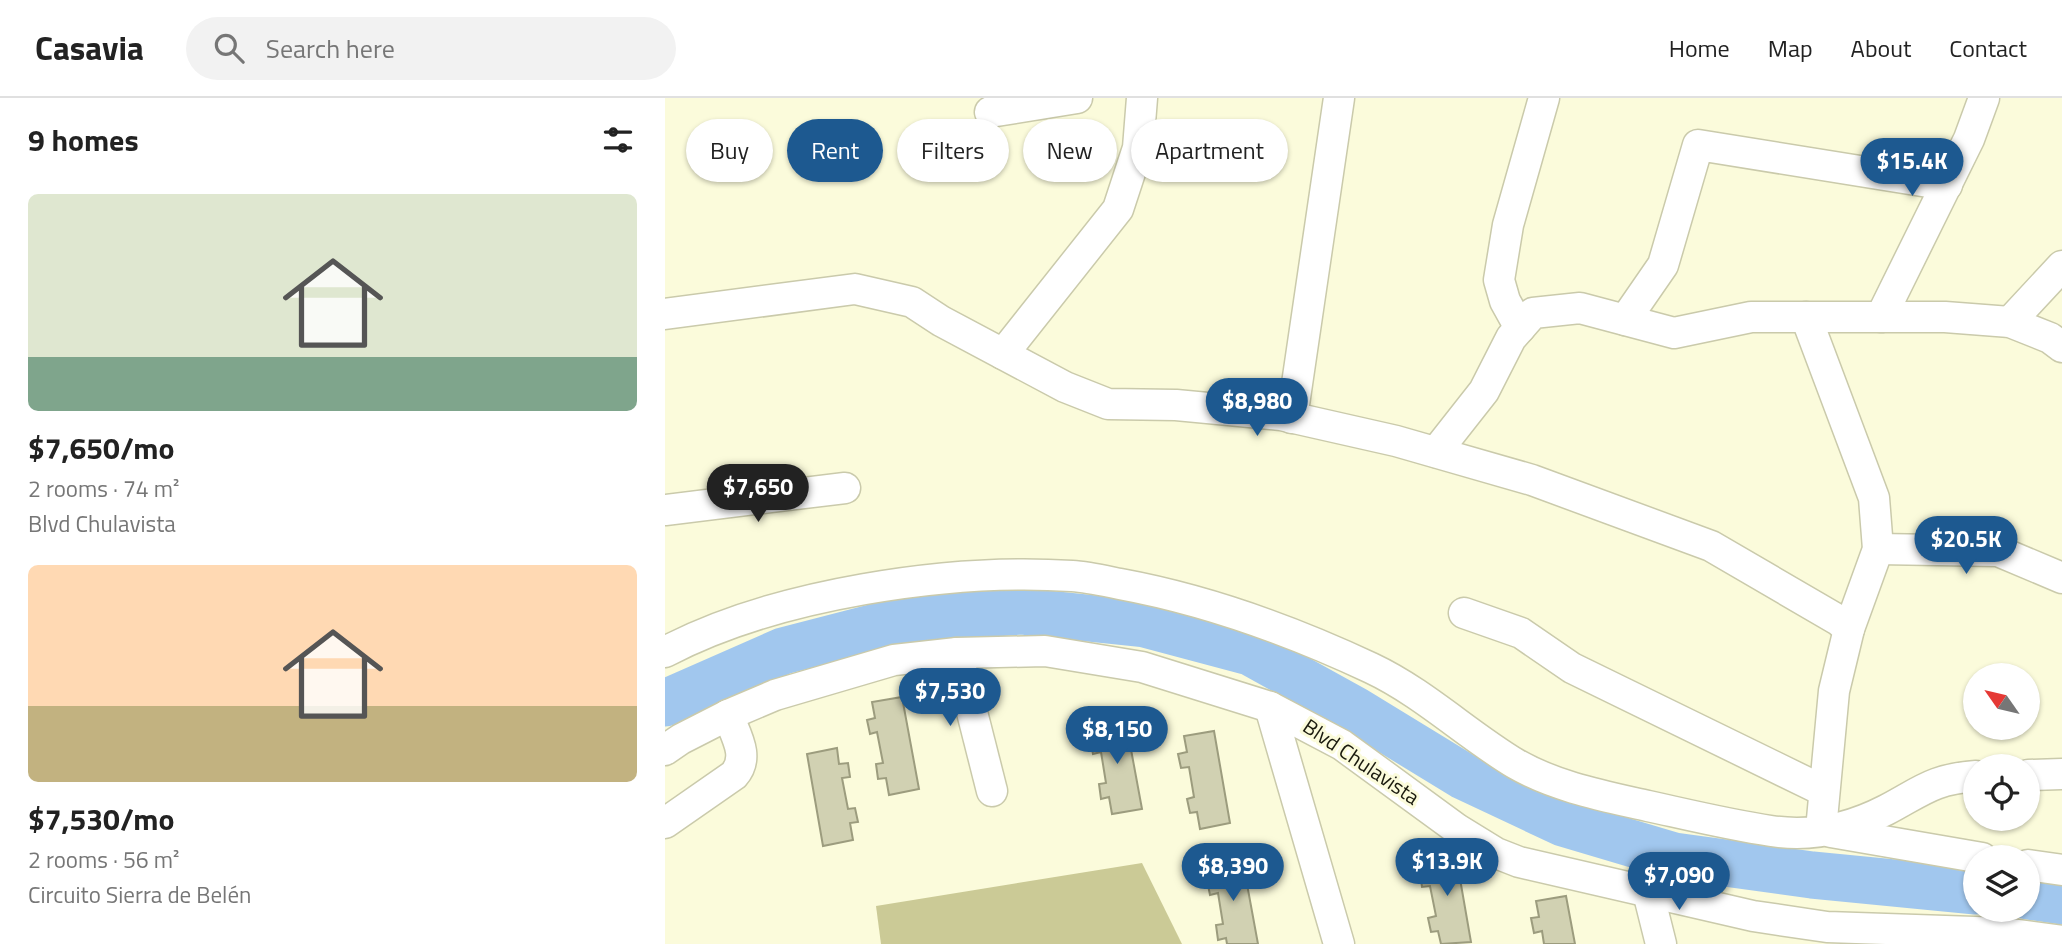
<!DOCTYPE html>
<meta charset="utf-8">
<style>
:root{--surface:#fff;--page:#f2f2f2;--text:#222;--muted:#767676;--line:#e0e0e0;--accent:#1d5990}
body{margin:0;font-family:"Titillium Web",sans-serif;background:var(--page);color:var(--text);height:100vh;display:flex;flex-direction:column;font-size:26px;white-space:nowrap}
*{box-sizing:border-box;margin:0}
p{font-size:23px;color:var(--muted)}
.icon{flex:none;width:38px;height:38px;fill:none;stroke:currentColor;stroke-width:2;stroke-linecap:round;stroke-linejoin:round}
.map{position:relative;flex:1;overflow:hidden}
.sheet{display:flex;flex-direction:column;background:var(--surface);width:665px}
.sheet>*{flex:none}
.top-card{position:absolute;left:21px;top:21px;width:665px;height:63px;display:flex;gap:14px}
.needle{width:46px;rotate:304deg}
.tools{position:absolute;left:1298px;top:565px;display:grid;gap:14px}
.tools a{display:grid;place-items:center;width:77px;height:77px;border-radius:50%;background:var(--surface);box-shadow:0 2px 5px #0004;font-size:35px}
.price{position:absolute;translate:-50% -60px;padding:0 16px;border-radius:24px;background:var(--accent);color:#fff;font-size:23px;line-height:46px;filter:drop-shadow(0 2px 4px #0008)}
.price::after{content:'';position:absolute;left:50%;top:42px;width:21px;height:16px;margin-left:-10px;background:inherit;clip-path:polygon(0 0,100% 0,50% 100%)}
.price.selected{background:#222;color:#fff}
ul{padding:0;list-style:none}
li{display:grid;align-content:center;gap:14px;height:371px;padding:0 28px}
li span{display:grid;place-items:center;height:217px;border-radius:10px;color:#555}
li>.icon{margin-inline-start:auto}
span .icon{width:126px;height:126px;fill:#fffc;stroke-width:1}
li b{font-size:30px}
h2{display:flex;justify-content:space-between;align-items:center;height:84px;padding:0 28px;font-size:30px}
.tag{padding:0 24px;border-radius:32px;background:var(--surface);box-shadow:0 2px 5px #0004;font-size:24px;line-height:63px}
.tag.selected{background:var(--accent);color:#fff}
header{display:flex;align-items:center;gap:42px;box-sizing:border-box;height:98px;padding:0 35px;background:var(--surface);border-bottom:2px solid var(--line)}
header strong{font-size:33px}
nav{display:flex;gap:38px;margin-inline-start:auto;font-size:24px}
.search{width:490px;height:63px;background:var(--page);display:flex;align-items:center;gap:18px;box-sizing:border-box;padding:0 24px;border-radius:38px;color:var(--muted);font-size:26px}
main{display:flex;flex:1;min-height:0}
.map>svg:first-child{display:block}
.green{fill:#cbca96}
.lines{fill:none;stroke-linecap:round;stroke-linejoin:round}
.river{stroke:#a1c7ee;stroke-width:47}
.building{fill:#d1d1b2;stroke:#9c9c7e;stroke-width:2}
.minor-casing{stroke:#cacaab;stroke-width:33}
.minor{stroke:#fff;stroke-width:30}
.labels{text-anchor:middle;stroke-width:6;stroke-linejoin:round;paint-order:stroke}
.street-label{font-size:21px;fill:#1a1a0e;stroke:#fbfbdb}
</style>
<header>
<strong>Casavia</strong>
<div class="search"><svg class="icon" aria-label="search" viewBox="0 0 24 24"><circle cx="10" cy="10" r="6"/><path d="M15 15l6 6"/></svg>Search here</div>
<nav><a>Home</a><a>Map</a><a>About</a><a>Contact</a></nav>
</header>
<main>
<section class="sheet">
<h2>9 homes<svg class="icon" aria-label="filters" viewBox="0 0 24 24"><path d="M4 7h16M4 17h16"/><circle cx="9" cy="7" r="2"/><circle cx="15" cy="17" r="2"/></svg></h2>
<ul>
<li><span style="background:linear-gradient(#dfe7d0 75%,#7fa58c 0)"><svg class="icon" aria-label="home" viewBox="0 0 24 24"><path d="M3 11l9-7 9 7M6 9v11h12V9"/></svg></span><div><b>$7,650/mo</b><p>2 rooms · 74 m²</p><p>Blvd Chulavista</p></div></li>
<li><span style="background:linear-gradient(#ffd9b3 65%,#c2b280 0)"><svg class="icon" aria-label="home" viewBox="0 0 24 24"><path d="M3 11l9-7 9 7M6 9v11h12V9"/></svg></span><div><b>$7,530/mo</b><p>2 rooms · 56 m²</p><p>Circuito Sierra de Belén</p></div></li>
</ul>
</section>
<div class="map">
<svg width="1397" height="846" viewBox="0 0 1397 846">
<rect width="100%" height="100%" fill="#fbfbdb"/>
<!-- green -->
<polygon class="green" points="477,765 517,846 216,846 211,808"/>
<g class="lines">
<!-- river -->
<g class="river">
<polyline points="0,605 118,553 230,524 355,513 480,526 585,554 690,612 798,678 898,725 1009,758 1147,777 1311,793"/>
<polyline points="1363,798 1397,803"/>
</g>
</g>
<!-- building -->
<g class="building">
<polygon points="237,599 254,691 224,697 221,680 213,681 211,666 218,665 212,634 205,636 202,622 210,620 207,604"/>
<polygon points="460,619 477,711 447,716 444,699 436,701 434,686 441,685 436,654 428,656 425,641 433,640 431,624"/>
<polygon points="549,633 565,725 535,731 532,714 525,715 522,701 529,699 524,669 516,670 513,656 522,654 519,638"/>
<polygon points="172,650 174,666 183,665 185,679 177,680 183,711 190,710 193,724 185,725 188,742 158,748 142,656"/>
<polygon points="790,752 806,844 776,846 773,833 766,834 763,820 771,818 765,788 757,789 755,775 763,773 760,758"/>
<polygon points="577,759 593,846 562,846 561,840 553,842 551,827 558,826 553,795 545,797 542,782 550,781 547,765"/>
<polygon points="901,798 910,846 879,846 877,833 869,835 866,820 874,819 871,803"/>
</g>
<g class="lines">
<!-- minor casing -->
<g class="minor-casing">
<g id="minor">
<polyline points="325,14 412,0"/>
<polyline points="0,216 190,191 247,204 276,223 400,289 443,306 511,307 616,317 731,343 867,382 1046,448 1173,522 1184,531"/>
<polyline points="1141,219 1209,400 1213,451 1184,531 1169,593 1156,732"/>
<polyline points="1216,219 1304,41 1319,0"/>
<polyline points="960,222 998,167 1033,47 1282,87"/>
<polyline points="1345,224 1397,168"/>
<polyline points="855,230 840,203 834,182 843,127 879,0"/>
<polyline points="338,256 453,111 473,50 477,0"/>
<polyline points="627,320 674,0"/>
<polyline points="771,354 819,293 846,240 868,215 915,210 1009,235 1086,219 1280,219 1345,224 1385,240 1397,249"/>
<polyline points="0,412 180,390"/>
<polyline points="1213,451 1333,453 1397,480"/>
<polyline points="799,515 856,535 907,570 1159,693"/>
<path d="M0,554C110,496 284,470 407,478C423,479 440,483 455,486C542,502 627,533 706,570C759,595 801,636 851,666C891,689 939,698 983,708C1024,717 1065,727 1106,733C1146,739 1186,730 1221,712C1257,693 1268,681 1311,678"/>
<polyline points="292,555 327,693"/>
<polyline points="605,609 674,846"/>
<polyline points="0,652 16,641 63,617 110,597 229,562 292,555 380,553 477,569 605,609 677,647 792,731 831,755 854,764 1088,818 1162,829 1339,835 1397,843"/>
<polyline points="1363,677 1397,676"/>
<path d="M0,725L69,677C85,659 71,638 63,617"/>
<polyline points="1166,734 1317,760"/>
<polyline points="1363,767 1397,772"/>
<polyline points="983,794 996,846"/>
</g>
</g>
<!-- minor -->
<use href="#minor" class="minor"/>
</g>
<g class="labels">
<!-- street labels -->
<g class="street-label">
<text transform="translate(696 664) rotate(34)" y="7">Blvd Chulavista</text>
</g>
</g>
</svg>
<div class="tools">
<a><svg class="needle" viewBox="-14 -14 28 28"><path d="M0-13l5 13h-10z" fill="#e53935"/><path d="M0 13l5-13h-10z" fill="#767676"/></svg></a>
<a><svg class="icon" aria-label="locate" viewBox="0 0 24 24"><circle cx="12" cy="12" r="6"/><path d="M12 2v4M12 18v4M2 12h4M18 12h4"/></svg></a>
<a><svg class="icon" aria-label="layers" viewBox="0 0 24 24"><path d="M12 4l9 5-9 5-9-5zM3 14l9 5 9-5"/></svg></a>
</div>
<b class="price" style="left:1247px;top:100px">$15.4K</b>
<b class="price" style="left:592px;top:340px">$8,980</b>
<b class="price selected" style="left:93px;top:426px">$7,650</b>
<b class="price" style="left:1301px;top:478px">$20.5K</b>
<b class="price" style="left:285px;top:630px">$7,530</b>
<b class="price" style="left:452px;top:668px">$8,150</b>
<b class="price" style="left:782px;top:800px">$13.9K</b>
<b class="price" style="left:568px;top:805px">$8,390</b>
<b class="price" style="left:1014px;top:814px">$7,090</b>
<div class="top-card">
<a class="tag">Buy</a>
<a class="tag selected">Rent</a>
<a class="tag">Filters</a>
<a class="tag">New</a>
<a class="tag">Apartment</a>
</div>
</div>
</main>
